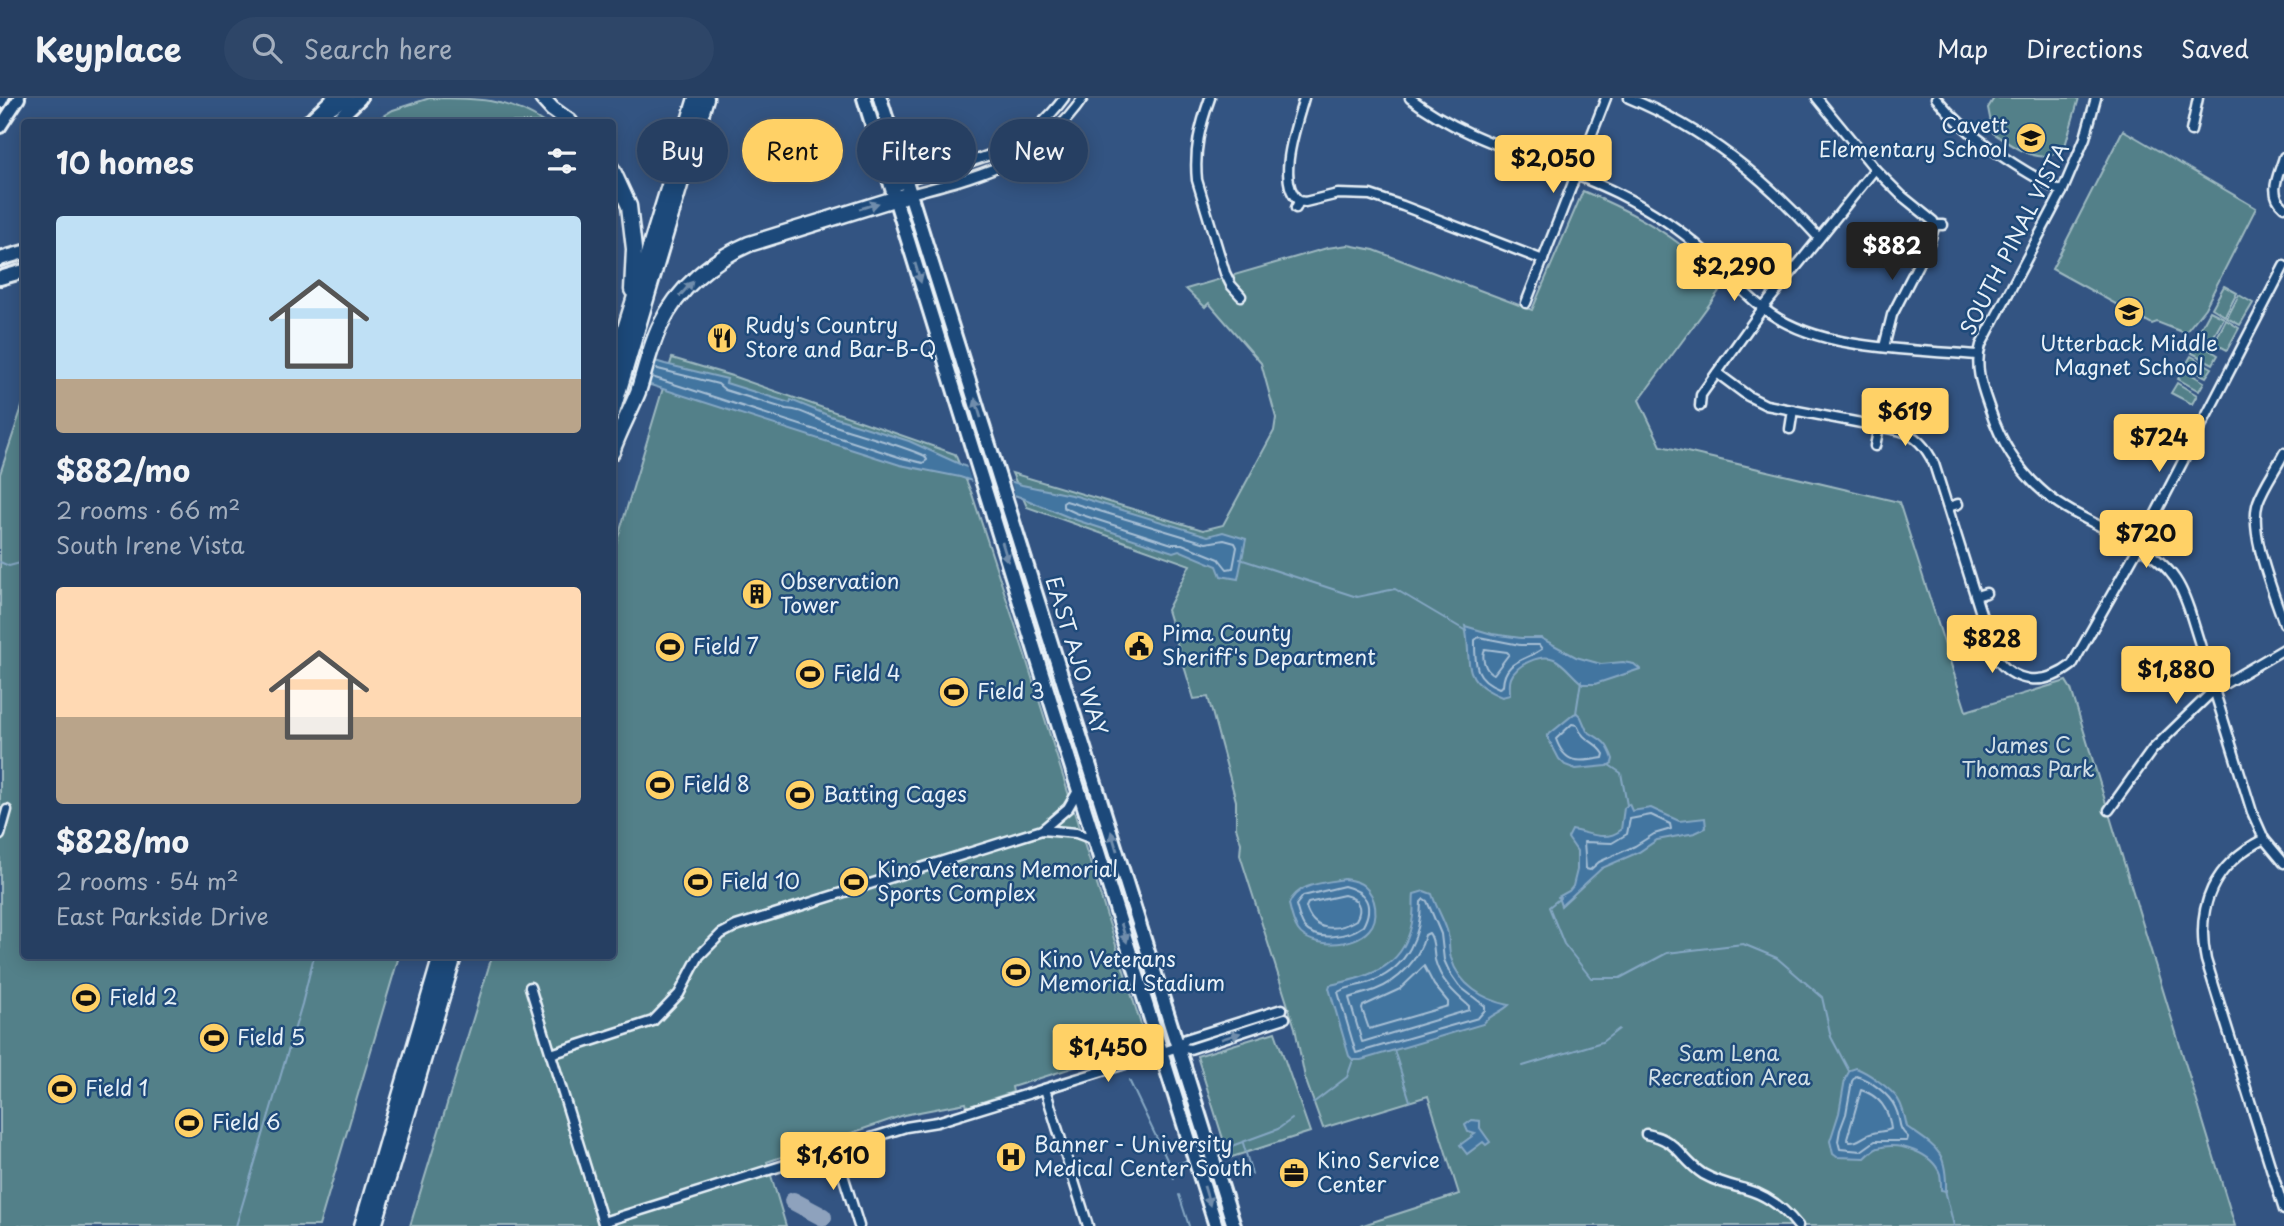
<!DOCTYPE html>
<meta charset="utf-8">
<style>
:root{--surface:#263f62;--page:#2e4668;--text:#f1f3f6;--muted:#a4afbe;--line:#425877;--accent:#ffd166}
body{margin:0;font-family:"Playpen Sans",sans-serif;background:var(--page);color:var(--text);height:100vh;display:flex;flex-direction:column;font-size:26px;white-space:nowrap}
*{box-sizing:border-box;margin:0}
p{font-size:23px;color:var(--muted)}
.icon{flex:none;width:38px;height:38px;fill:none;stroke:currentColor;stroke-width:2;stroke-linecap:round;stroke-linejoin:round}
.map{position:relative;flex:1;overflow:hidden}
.sheet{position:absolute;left:21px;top:21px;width:595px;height:840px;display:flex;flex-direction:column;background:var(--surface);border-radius:7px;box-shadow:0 4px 18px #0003,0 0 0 2px var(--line)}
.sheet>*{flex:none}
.top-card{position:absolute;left:637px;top:21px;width:665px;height:63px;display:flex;gap:14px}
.price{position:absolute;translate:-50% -60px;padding:0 16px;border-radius:7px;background:var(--accent);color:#111;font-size:23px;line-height:46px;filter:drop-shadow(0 2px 4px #0008)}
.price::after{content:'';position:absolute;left:50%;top:42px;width:21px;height:16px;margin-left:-10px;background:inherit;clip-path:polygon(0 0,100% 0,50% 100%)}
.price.active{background:#222;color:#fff}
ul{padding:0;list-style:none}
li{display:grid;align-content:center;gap:14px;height:371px;padding:0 35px}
li span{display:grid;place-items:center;height:217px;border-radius:7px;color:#555}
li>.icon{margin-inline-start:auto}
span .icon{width:126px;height:126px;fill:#fffc;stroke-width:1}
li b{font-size:30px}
h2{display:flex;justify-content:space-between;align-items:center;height:84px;padding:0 35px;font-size:30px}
.pill{padding:0 24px;border-radius:32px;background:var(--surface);box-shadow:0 4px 18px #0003,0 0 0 2px var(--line);font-size:24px;line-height:63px}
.pill.active{background:var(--accent);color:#111}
header{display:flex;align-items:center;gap:42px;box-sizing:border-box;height:98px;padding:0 35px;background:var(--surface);border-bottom:2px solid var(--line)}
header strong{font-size:33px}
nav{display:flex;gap:38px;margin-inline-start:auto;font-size:24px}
.search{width:490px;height:63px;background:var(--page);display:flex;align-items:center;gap:18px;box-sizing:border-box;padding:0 24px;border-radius:38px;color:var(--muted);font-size:26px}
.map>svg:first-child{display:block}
.green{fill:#528089;stroke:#9db8c0;stroke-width:2}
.water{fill:#4375a0;stroke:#85a7c3;stroke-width:2}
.pier{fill:#335482}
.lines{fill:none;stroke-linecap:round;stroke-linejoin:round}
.shore{stroke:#a6bfd5;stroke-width:2}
.stream{stroke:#85a7c3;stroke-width:2}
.taxiway{stroke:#8ea2bd;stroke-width:18}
.street-casing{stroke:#e8f1f8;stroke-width:13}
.secondary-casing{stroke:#e8f1f8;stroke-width:16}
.primary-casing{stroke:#e8f1f8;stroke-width:18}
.highway-casing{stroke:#e8f1f8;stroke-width:19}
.street{stroke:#1f4a7a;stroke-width:8}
.secondary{stroke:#1f4a7a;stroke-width:10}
.primary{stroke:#1f4a7a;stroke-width:12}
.highway{stroke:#1f4a7a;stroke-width:14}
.oneway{fill:#6f8dac}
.labels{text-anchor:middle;stroke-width:5;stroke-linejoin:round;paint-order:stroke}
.poi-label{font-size:21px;fill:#e8f1f8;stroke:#1f4a7a;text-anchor:start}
.street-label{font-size:21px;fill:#e8f1f8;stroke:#1f4a7a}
.park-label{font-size:21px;fill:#d2e0e7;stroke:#1f4a7a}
</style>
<header>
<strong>Keyplace</strong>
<div class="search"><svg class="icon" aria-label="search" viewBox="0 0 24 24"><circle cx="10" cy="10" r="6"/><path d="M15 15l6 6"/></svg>Search here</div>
<nav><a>Map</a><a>Directions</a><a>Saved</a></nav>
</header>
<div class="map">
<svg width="2284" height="1128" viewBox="0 0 2284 1128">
<rect width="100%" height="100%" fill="#335482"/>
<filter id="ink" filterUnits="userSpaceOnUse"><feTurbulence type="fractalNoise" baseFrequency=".0143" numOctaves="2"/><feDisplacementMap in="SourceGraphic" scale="14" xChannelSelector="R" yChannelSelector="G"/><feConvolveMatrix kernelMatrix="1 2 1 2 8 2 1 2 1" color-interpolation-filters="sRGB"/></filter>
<g filter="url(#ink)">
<!-- green -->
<g class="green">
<path d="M430,0C474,0 508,0 543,24H373L393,12Z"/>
<path d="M1994,0H2079L2065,48C2042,72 2015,49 1993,35L1988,10Z"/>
<polygon points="2123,32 2256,110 2205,210 2185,235 2157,224 2152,226 2052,171"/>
<path d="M1583,93C1623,110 1663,130 1697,160C1706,168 1714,179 1722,189L1639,302L1661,348L1899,404L1966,613L2066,583L2071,591L2235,1128H1360L1459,1096L1428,998L1323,1030L1305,980L1295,930L1240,757L1241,745L1236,729V703L1208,599L1194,601L1167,512L1190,467L1027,409L1012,375L1203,432L1223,427L1274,333L1276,320L1261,265L1209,205L1205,209L1186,191L1327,150L1348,147L1374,152L1532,212Z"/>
<polygon points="2224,188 2237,195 2225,218 2212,210"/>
<polygon points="2239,197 2253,205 2240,227 2227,220"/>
<polygon points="2210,213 2224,220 2211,243 2198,235"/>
<polygon points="2226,222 2239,230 2227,252 2214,245"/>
<polygon points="2198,245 2218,257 2213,266 2192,255"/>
<polygon points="2191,258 2212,270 2206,279 2185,268"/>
<polygon points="672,260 732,278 955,356 972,396 1023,551 1147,946 1125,955 1122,954 1012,989 1013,994 967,1009 966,1005 904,1017 767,1064 786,1128 410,1128 492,858 612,858 613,456"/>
<polygon points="2184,272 2204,284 2199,293 2178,281"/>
<polygon points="2177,285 2197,297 2192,306 2171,295"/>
<polygon points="23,306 24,306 24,858 399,858 319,1128 0,1128 0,376"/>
<polygon points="1275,934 1310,1034 1229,1060 1197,958"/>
</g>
<!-- water -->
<g class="water">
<polygon points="612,250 665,266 727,281 726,285 790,305 791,302 830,318 909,343 964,368 1022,387 1076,398 1208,438 1223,434 1246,441 1238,481 1221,478 1217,468 1179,452 1173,454 1073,421 1020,399 960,379 900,367 613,275"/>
<path d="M1465,528L1492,536L1521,540H1541L1576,559L1601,566L1623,564L1634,566L1640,571L1595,586H1583C1573,579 1564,565 1554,561C1540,556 1517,566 1511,580C1509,585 1510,591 1510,597L1502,599C1458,581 1473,565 1465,528Z"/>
<path d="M1577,615L1581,619L1587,633C1602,643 1606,642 1613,661L1612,665L1607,668L1576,671L1565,667L1559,661L1547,638L1574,616Z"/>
<path d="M1629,706L1632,713L1651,710L1679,723L1705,720L1706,730L1695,735L1657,742L1639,754L1602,770L1561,808L1558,799L1569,793L1573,788L1577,772V753L1568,740L1572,732C1589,735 1606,744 1621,732L1624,710Z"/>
<path d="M1344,781C1350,782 1359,783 1364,788C1376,798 1380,820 1369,832C1354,849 1311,851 1298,832C1293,825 1291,815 1289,806C1297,785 1324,785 1344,781Z"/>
<path d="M1424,793L1432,796C1436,809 1443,820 1447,832C1450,841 1448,851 1451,860C1459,887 1484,902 1509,907C1501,915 1490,916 1483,926L1361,962H1353L1349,958L1329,890L1330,887C1373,878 1407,868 1413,818C1414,811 1413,803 1414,796Z"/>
<path d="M1856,970C1864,973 1870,977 1877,982C1898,997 1902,1003 1907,1029C1937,1050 1947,1053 1946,1093L1941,1092C1941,1087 1941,1081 1940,1076C1932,1054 1898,1044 1878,1050C1873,1052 1869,1056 1865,1060L1837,1059L1833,1056L1830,1043L1839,1015L1845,981L1850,972Z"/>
<polygon points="1472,1022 1480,1023 1480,1030 1490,1044 1486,1047 1483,1044 1467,1056 1460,1047 1475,1036 1468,1034 1465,1027"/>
</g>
<!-- pier -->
<g class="pier">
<polygon points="325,0 375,0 381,16 366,24 319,24"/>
<polygon points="965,364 1010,379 1015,398 972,385"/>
</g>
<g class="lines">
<!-- shore -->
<g class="shore">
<path d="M652,279L902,360L923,365L927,362L925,358C893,344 859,337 827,325C813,320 801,311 786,311L725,292L718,286L654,270"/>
<polygon points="1066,403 1206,445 1224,442 1235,445 1237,449 1233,470 1227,471 1219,461 1182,446 1172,446 1076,415 1063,409 1063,405"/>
<path d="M1479,539L1520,547H1539L1542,551C1525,563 1504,562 1503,588L1499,590C1474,580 1475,566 1475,542Z"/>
<path d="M1485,551L1507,554L1509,556L1494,576C1485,574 1481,559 1485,551Z"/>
<path d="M1572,626L1577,627C1584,645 1594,641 1604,656L1603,660C1579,664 1565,667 1556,641Z"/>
<polygon points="1651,717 1670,726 1671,731 1654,736 1635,748 1599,764 1590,772 1586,771 1584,744 1612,745 1627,736 1630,721"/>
<path d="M1344,788C1365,793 1375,806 1363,828C1349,838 1317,845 1304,829C1300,823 1298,814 1296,807L1303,798Z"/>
<path d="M1344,797C1357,800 1364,809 1356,822C1336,834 1313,834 1306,809L1308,805Z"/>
<path d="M1424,801L1427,803L1441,836L1444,862L1450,875L1459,888L1485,908V912L1478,920L1356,955L1338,894C1348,888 1363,888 1375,882C1407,869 1421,837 1421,804Z"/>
<path d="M1429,835C1435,842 1433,853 1435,862C1440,882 1454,895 1469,908V912L1362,944L1349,900C1357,897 1367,895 1375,892C1399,883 1419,862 1425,837Z"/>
<polygon points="1424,868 1434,887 1448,904 1448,908 1369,931 1362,911 1363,908 1400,891"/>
<path d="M1856,978C1870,982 1889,996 1895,1009C1902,1022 1896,1029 1908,1039L1907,1043H1875L1861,1053L1840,1051L1838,1043L1840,1032L1846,1016L1852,983Z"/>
<path d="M1861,992C1880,998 1889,1012 1891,1031C1885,1034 1880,1033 1873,1035C1863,1037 1861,1044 1850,1044L1847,1041Z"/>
</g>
<!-- stream -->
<g class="stream">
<polyline points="1240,461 1357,499 1395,491 1466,533"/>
<polyline points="0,464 9,468 24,464"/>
<polyline points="23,606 24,602"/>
<polyline points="1576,615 1581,583"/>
<polyline points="1609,667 1621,675 1627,707"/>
<polyline points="1560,800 1549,809 1564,846 1591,880 1620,880 1667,855 1743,846 1777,860 1822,899 1831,939 1849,973"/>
<polyline points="1394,952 1410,1003"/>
<polyline points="1523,968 1602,944 1619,931"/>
<polyline points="1129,982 1170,1068 1174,1081"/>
<polyline points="1313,1005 1347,979 1353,962"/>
<polyline points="1243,1045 1252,1076"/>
<polyline points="1218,1053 1278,1031 1292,1021"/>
<polyline points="1170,1068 1189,1062"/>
<polyline points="1945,1092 1954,1128"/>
<polyline points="1179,1097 1189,1128"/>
<polyline points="236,1128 302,906 314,858"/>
</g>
<!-- taxiway -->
<polyline class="taxiway" points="793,1103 823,1119"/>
<!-- street casing -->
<g class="street-casing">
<g id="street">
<path d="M1210,0C1200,28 1194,52 1197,82L1225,175L1231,187L1241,198"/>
<path d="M1410,0C1471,47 1549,61 1617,95C1649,111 1679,130 1705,154C1727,175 1746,199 1771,216C1825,253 1913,251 1977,257"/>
<path d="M1629,0C1707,32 1762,78 1819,140"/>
<polyline points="1817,0 1875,71 1902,98 1933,123 1935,127 1943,127"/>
<path d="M1936,0C1970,41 2016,69 2062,94"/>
<path d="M2096,0L2085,40L2062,94L1981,247C1974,268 1982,289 1989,309C2001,345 2018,373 2047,397C2081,425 2142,441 2169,473C2179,484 2184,497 2189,511L2252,714L2264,741L2284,765"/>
<polyline points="2191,33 2198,0"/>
<path d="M2284,59C2279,77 2267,95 2284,109"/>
<path d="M906,82C971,61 1020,60 1064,0"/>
<path d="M910,96C980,77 1040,64 1083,0"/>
<path d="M1299,103C1275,84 1297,25 1304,0"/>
<polyline points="1296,110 1299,103 1305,104 1338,96 1370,97 1403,108 1543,162"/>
<polyline points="1526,205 1606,0"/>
<polyline points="1884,249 1892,217 1930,143 1935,127"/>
<path d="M1717,275L1748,298L1766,307L1898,332C1916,337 1926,349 1934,366L1994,557C2014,587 2045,588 2072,567L2138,450L2284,168"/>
<polyline points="1700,308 1701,297 1763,210 1875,71"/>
<polyline points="1790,331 1793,312"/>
<polyline points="1875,348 1879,329"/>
<path d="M2284,355C2276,371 2264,387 2258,404C2248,435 2274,495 2284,526"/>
<polyline points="1948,409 1958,406"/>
<polyline points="1976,498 1986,495"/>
<polyline points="2109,712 2152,652 2214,592 2284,551"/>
<polyline points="1042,732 1076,735 1095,742"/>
<polyline points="0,737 7,712"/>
<path d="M2264,741C2214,766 2195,808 2206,862L2284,1112"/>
<polyline points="530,889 604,1128"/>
<polyline points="1178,949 1190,951 1285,920"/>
<polyline points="551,956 653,923 679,896 699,858 721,836 736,828 1042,732 1068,710 1079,691"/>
<polyline points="1045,991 1088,1128"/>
<path d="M1646,1036C1679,1042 1679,1060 1703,1076C1717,1084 1730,1087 1745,1091C1767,1097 1784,1110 1798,1128"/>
<polyline points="835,1051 859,1128"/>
<polyline points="603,1124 906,1029 937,1024 1151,958 1178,949 1186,941 1282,911"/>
</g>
</g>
<!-- secondary casing -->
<g class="secondary-casing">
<g id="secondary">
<polyline points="0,5 3,0"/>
<polyline points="0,29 19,0"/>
</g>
</g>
<!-- primary casing -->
<g class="primary-casing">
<g id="primary">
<polyline points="864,0 1040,569 1216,1128"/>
<polyline points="880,0 1234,1128"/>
<polyline points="308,24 346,0"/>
<polyline points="335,24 360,0"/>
<polyline points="0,161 24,154"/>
<polyline points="0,180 24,173"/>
</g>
</g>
<!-- highway casing -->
<g class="highway-casing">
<g id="highway">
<polyline points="542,0 552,11 570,24"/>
<polyline points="314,20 335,0"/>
<polyline points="612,71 629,108 634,151 632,192"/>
<polyline points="892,86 906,82"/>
<polyline points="612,273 696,0"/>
<polyline points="612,315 706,0"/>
<path d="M612,354C619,333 630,314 638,294C645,272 650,249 660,228C678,190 712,162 749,146L910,96"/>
<polyline points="362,1128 441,858"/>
<polyline points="374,1128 454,858"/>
</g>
</g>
<!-- street -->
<use href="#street" class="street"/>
<!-- secondary -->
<use href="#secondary" class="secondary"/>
<!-- primary -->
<use href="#primary" class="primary"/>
<!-- highway -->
<use href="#highway" class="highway"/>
</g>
<!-- one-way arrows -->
<defs><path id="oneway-solid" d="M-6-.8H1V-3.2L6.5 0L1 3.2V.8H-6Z" transform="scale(1.75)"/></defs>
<g class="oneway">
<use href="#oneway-solid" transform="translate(869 108) rotate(-17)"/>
<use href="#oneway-solid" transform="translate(918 175) rotate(73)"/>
<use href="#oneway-solid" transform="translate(686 191) rotate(-48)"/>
<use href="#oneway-solid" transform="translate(978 310) rotate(-107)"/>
<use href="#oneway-solid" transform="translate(1005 454) rotate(73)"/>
<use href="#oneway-solid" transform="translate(1114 743) rotate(-107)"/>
<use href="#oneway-solid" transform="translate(1124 835) rotate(73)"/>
<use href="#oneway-solid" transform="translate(1231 938) rotate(-18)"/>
<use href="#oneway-solid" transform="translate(1207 1098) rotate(73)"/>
</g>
</g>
<!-- icons -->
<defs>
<g id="school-disc" transform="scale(1.575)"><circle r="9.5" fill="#ffd166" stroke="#1f4a7a"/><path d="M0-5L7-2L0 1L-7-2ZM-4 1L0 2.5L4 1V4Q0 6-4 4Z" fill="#111"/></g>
<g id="restaurant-disc" transform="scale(1.575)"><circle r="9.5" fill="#ffd166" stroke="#1f4a7a"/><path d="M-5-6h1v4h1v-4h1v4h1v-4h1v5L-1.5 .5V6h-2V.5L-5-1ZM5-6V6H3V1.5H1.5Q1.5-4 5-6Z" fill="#111"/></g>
<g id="building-disc" transform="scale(1.575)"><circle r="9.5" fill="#ffd166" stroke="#1f4a7a"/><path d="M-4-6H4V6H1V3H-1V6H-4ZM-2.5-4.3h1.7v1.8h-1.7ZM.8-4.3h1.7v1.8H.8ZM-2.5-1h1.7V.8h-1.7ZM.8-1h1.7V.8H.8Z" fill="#111"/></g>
<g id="civic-disc" transform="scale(1.575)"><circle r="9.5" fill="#ffd166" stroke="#1f4a7a"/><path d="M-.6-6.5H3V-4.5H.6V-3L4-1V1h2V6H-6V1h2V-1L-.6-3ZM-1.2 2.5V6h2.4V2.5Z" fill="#111"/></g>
<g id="stadium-disc" transform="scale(1.575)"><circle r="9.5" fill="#ffd166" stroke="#1f4a7a"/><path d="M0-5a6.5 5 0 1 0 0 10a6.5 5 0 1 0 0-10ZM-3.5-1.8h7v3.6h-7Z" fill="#111"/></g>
<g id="hospital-disc" transform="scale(1.575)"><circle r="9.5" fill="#ffd166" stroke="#1f4a7a"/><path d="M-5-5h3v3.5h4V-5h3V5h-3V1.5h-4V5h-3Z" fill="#111"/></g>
<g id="office-disc" transform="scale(1.575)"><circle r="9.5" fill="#ffd166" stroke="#1f4a7a"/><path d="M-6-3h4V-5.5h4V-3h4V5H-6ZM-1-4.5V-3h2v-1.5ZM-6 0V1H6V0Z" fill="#111"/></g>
</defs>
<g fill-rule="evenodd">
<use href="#school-disc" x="2031" y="40"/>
<use href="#school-disc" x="2129" y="214"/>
<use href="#restaurant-disc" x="722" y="240"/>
<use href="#building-disc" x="757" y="496"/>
<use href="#civic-disc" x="1139" y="548"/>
<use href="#stadium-disc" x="670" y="549"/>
<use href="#stadium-disc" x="810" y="576"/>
<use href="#stadium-disc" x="954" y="594"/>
<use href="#stadium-disc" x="660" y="687"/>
<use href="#stadium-disc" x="800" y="697"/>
<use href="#stadium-disc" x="698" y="784"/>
<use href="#stadium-disc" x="854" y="784"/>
<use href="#stadium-disc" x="1016" y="874"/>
<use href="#stadium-disc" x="86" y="900"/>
<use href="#stadium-disc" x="214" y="940"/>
<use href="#stadium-disc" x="62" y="991"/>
<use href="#stadium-disc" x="189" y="1025"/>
<use href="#hospital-disc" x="1011" y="1059"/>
<use href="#office-disc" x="1294" y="1075"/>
</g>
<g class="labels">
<!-- poi labels -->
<g class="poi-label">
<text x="2008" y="35" text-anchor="end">Cavett<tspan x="2008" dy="24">Elementary School</tspan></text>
<text x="745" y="235">Rudy's Country<tspan x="745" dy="24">Store and Bar-B-Q</tspan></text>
<text x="2129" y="253" text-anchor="middle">Utterback Middle<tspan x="2129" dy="24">Magnet School</tspan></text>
<text x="780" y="491">Observation<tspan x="780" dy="24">Tower</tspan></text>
<text x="1162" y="543">Pima County<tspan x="1162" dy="24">Sheriff's Department</tspan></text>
<text x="693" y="556">Field 7</text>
<text x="833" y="583">Field 4</text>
<text x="977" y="601">Field 3</text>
<text x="683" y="694">Field 8</text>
<text x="823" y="704">Batting Cages</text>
<text x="877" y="779">Kino Veterans Memorial<tspan x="877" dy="24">Sports Complex</tspan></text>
<text x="721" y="791">Field 10</text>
<text x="1039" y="869">Kino Veterans<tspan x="1039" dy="24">Memorial Stadium</tspan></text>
<text x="109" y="907">Field 2</text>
<text x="237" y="947">Field 5</text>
<text x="85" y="998">Field 1</text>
<text x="212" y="1032">Field 6</text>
<text x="1034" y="1054">Banner - University<tspan x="1034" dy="24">Medical Center South</tspan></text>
<text x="1317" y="1070">Kino Service<tspan x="1317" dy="24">Center</tspan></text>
</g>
<!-- street labels -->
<g class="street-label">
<text transform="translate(2015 141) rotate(-63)" y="7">SOUTH PINAL VISTA</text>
<text transform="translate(1076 558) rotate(73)" y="7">EAST AJO WAY</text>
</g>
<!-- park labels -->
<g class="park-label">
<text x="2028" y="655">James C<tspan x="2028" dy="24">Thomas Park</tspan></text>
<text x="1729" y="963">Sam Lena<tspan x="1729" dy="24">Recreation Area</tspan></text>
</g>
</g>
</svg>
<b class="price" style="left:1553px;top:97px">$2,050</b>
<b class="price active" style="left:1892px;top:184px">$882</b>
<b class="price" style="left:1734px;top:205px">$2,290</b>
<b class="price" style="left:1905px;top:350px">$619</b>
<b class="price" style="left:2159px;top:376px">$724</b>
<b class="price" style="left:2146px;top:472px">$720</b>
<b class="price" style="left:1992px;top:577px">$828</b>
<b class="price" style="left:2176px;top:608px">$1,880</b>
<b class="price" style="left:1108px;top:986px">$1,450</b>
<b class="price" style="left:833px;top:1094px">$1,610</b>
<div class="top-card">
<a class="pill">Buy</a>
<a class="pill active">Rent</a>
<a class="pill">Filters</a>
<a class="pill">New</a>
</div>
<section class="sheet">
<h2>10 homes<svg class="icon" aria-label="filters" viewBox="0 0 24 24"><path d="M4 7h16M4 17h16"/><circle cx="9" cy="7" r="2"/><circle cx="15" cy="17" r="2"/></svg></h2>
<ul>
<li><span style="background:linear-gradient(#bfe0f5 75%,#b9a48a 0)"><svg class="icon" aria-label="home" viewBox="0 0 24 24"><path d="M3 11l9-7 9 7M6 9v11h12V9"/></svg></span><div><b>$882/mo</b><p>2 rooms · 66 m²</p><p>South Irene Vista</p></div></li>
<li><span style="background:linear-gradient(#ffd9b3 60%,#b9a48a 0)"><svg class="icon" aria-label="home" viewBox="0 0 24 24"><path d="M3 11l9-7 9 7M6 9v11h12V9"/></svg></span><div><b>$828/mo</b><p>2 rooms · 54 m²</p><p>East Parkside Drive</p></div></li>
</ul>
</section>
</div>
